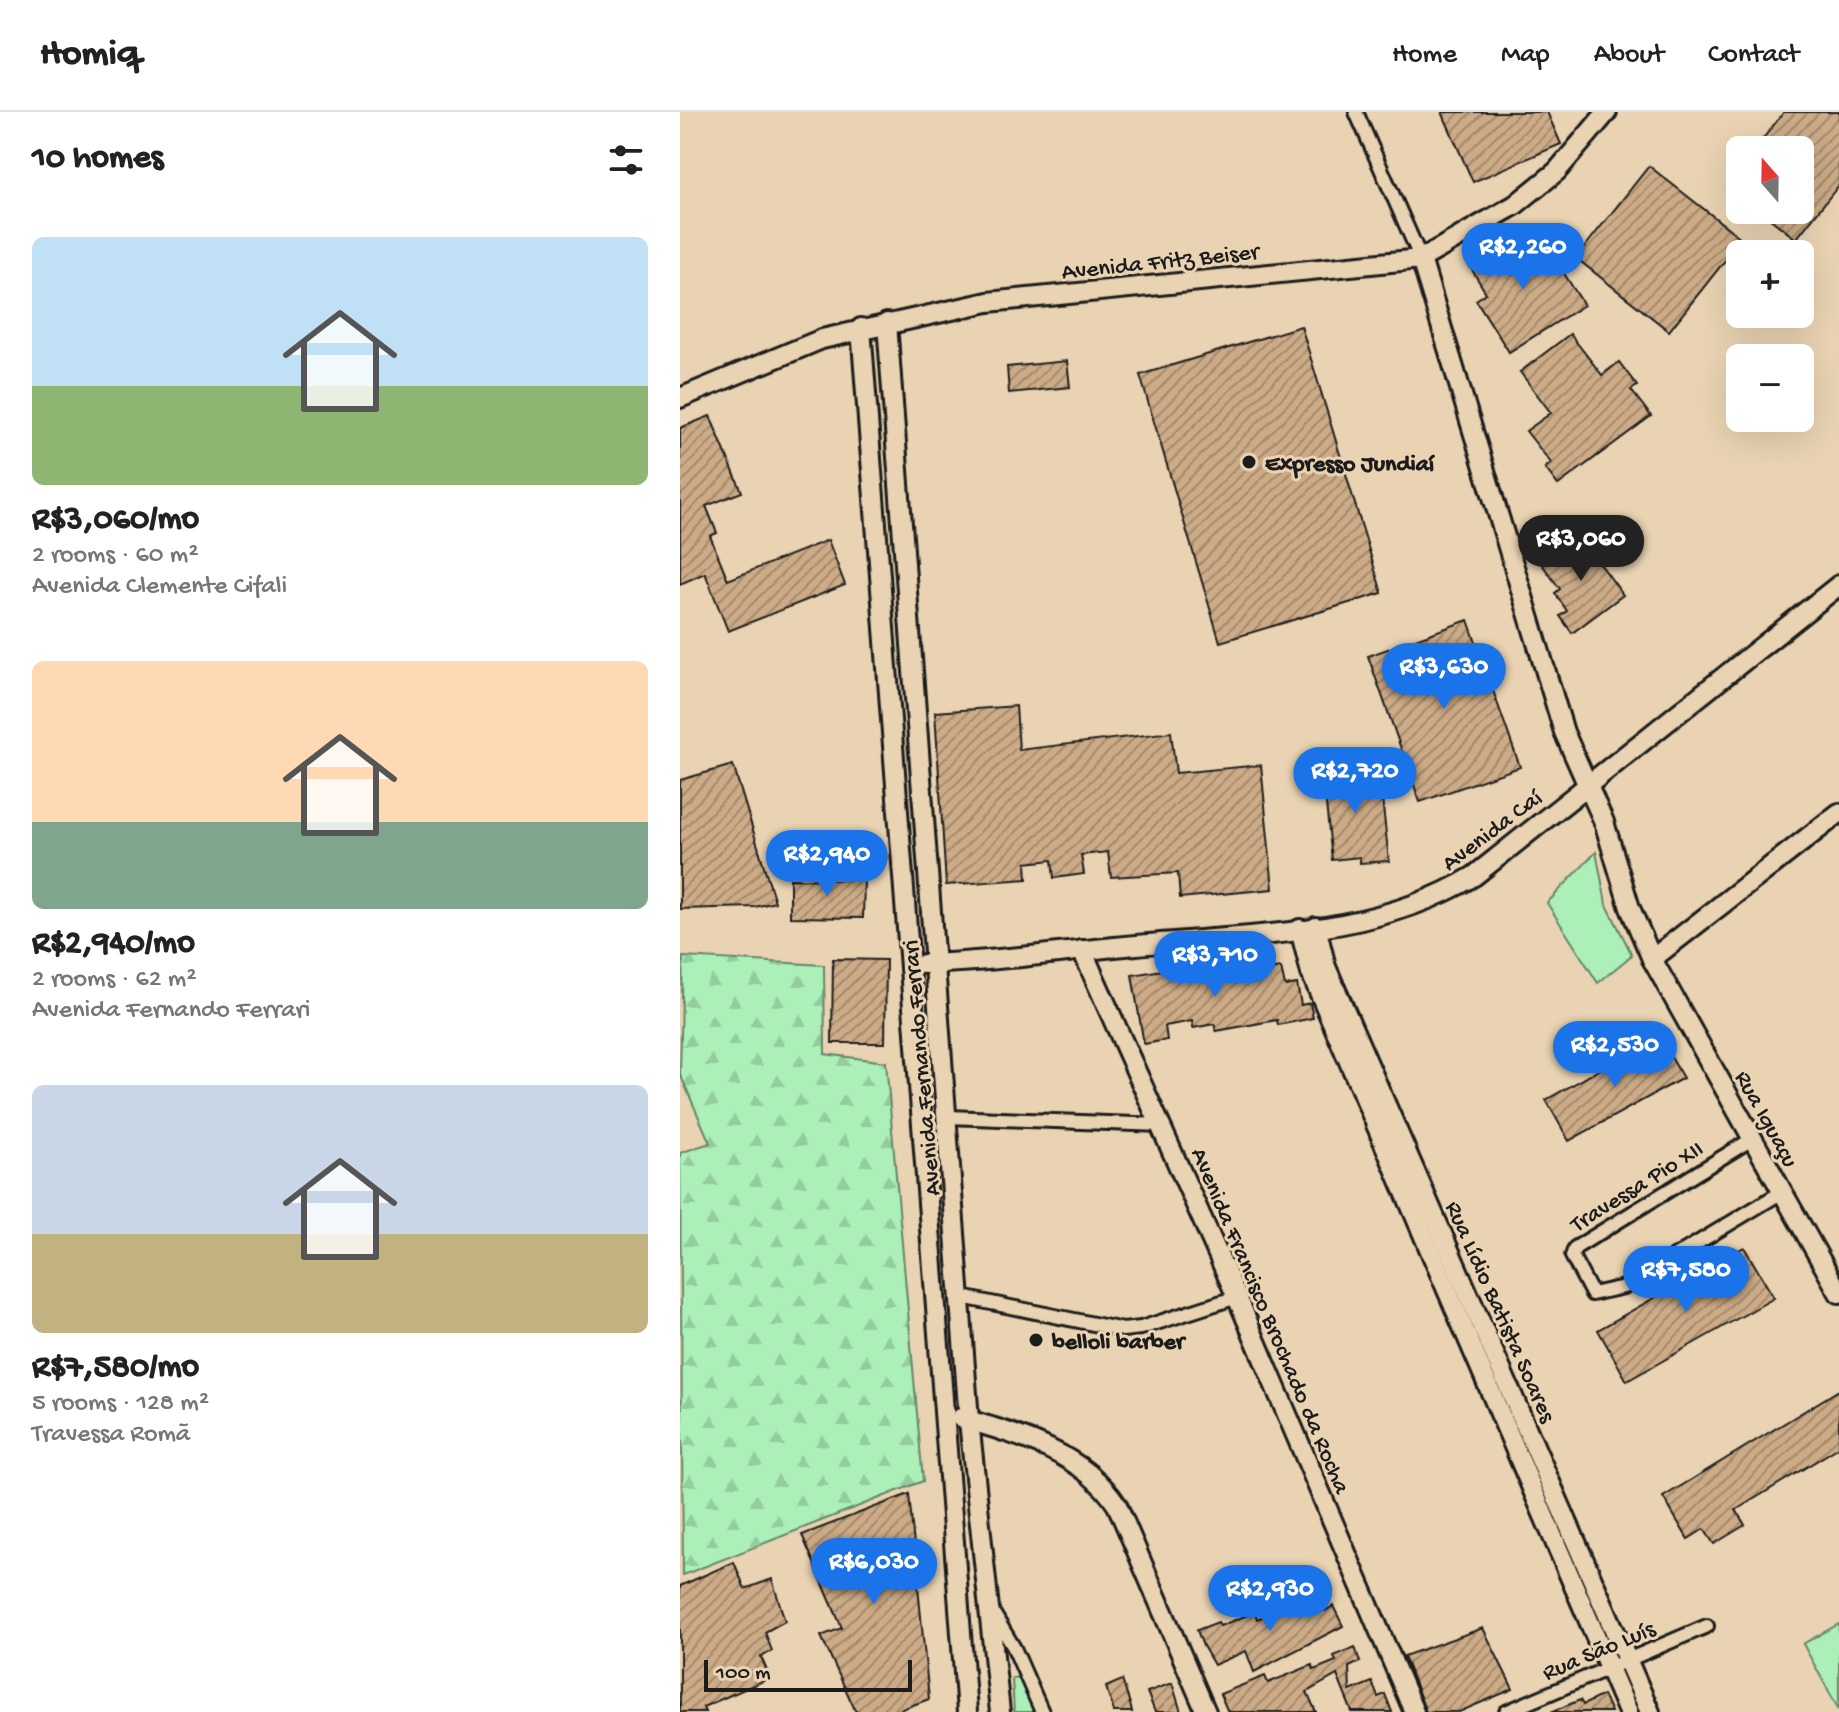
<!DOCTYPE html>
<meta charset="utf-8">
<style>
:root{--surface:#fff;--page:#f6f6f6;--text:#222;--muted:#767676;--line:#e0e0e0;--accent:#1a73e8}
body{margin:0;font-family:"Gochi Hand",sans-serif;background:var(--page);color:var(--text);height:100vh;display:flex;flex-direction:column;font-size:30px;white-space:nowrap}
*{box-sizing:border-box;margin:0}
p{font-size:26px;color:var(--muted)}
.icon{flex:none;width:44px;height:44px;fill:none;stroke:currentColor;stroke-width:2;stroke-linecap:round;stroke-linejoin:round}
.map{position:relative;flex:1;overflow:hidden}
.details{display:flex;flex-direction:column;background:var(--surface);width:680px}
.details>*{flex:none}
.needle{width:52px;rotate:340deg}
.buttons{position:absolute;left:1046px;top:24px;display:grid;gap:16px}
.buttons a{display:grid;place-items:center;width:88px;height:88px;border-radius:12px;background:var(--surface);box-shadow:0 8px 32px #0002;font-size:40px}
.scale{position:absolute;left:24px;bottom:20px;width:208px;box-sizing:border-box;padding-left:8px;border:4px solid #1c1c1c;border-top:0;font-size:22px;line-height:28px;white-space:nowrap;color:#1c1c1c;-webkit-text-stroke:6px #e9d3b2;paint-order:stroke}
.price{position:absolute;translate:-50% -68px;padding:0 18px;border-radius:28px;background:var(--accent);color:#fff;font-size:26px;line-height:52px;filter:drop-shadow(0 2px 4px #0008)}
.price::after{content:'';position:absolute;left:50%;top:48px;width:24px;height:18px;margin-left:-12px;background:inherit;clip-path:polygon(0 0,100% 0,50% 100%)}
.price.on{background:#222;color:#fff}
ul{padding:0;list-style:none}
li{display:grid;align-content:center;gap:16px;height:424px;padding:0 32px}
li span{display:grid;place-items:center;height:248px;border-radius:12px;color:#555}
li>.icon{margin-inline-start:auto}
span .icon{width:144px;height:144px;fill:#fffc;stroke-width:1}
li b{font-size:34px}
h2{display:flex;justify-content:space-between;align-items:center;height:96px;padding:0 32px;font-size:34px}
header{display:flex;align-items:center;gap:48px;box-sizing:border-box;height:112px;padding:0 40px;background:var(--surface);border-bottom:2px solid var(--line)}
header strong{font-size:38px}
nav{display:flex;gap:44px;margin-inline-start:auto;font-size:28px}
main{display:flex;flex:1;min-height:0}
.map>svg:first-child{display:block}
.green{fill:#acefb8;stroke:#64866a;stroke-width:2}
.forest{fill:url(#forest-firs);stroke:#64866a;stroke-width:2}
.building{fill:url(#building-hatch);stroke:#1c1c1c;stroke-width:2}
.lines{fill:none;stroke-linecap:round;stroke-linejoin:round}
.street-casing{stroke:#1c1c1c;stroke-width:18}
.secondary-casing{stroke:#1c1c1c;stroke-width:24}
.street{stroke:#e9d3b2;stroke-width:12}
.secondary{stroke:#e9d3b2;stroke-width:18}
.poi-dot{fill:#1c1c1c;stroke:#e9d3b2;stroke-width:3}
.labels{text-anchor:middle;stroke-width:6;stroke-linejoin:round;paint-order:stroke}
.street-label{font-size:24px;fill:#1c1c1c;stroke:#e9d3b2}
.poi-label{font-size:24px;font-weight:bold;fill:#1c1c1c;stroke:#e9d3b2;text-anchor:start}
</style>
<header>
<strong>Homiq</strong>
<nav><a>Home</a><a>Map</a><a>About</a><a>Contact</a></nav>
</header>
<main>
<section class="details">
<h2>10 homes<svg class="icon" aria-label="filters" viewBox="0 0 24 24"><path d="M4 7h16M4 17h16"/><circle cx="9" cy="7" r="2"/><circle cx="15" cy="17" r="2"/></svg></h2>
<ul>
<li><span style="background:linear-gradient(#bfe0f5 60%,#8fb573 0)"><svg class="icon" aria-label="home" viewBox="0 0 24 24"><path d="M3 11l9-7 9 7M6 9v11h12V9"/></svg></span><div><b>R$3,060/mo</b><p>2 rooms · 60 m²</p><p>Avenida Clemente Cifali</p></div></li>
<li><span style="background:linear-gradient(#ffd9b3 65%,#7fa58c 0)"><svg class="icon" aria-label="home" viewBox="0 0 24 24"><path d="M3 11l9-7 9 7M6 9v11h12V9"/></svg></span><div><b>R$2,940/mo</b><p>2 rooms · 62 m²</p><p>Avenida Fernando Ferrari</p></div></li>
<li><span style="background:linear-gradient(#c9d6e8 60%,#c2b280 0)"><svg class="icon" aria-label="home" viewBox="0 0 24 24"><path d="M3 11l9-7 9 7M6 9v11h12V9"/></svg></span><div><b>R$7,580/mo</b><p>5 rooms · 128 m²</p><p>Travessa Romã</p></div></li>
</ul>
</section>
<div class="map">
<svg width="1159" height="1600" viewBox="0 0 1159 1600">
<defs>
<pattern id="forest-firs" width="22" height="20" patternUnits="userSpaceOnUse" patternTransform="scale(2)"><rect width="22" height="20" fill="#acefb8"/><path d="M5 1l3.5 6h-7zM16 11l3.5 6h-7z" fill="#93cc9e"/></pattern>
<pattern id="building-hatch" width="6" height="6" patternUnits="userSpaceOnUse" patternTransform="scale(2)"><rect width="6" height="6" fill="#ccab86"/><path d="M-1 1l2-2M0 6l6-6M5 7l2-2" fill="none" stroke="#a58a6d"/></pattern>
</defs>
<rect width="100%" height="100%" fill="#e9d3b2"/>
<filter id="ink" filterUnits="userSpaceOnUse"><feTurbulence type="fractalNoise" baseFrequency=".0125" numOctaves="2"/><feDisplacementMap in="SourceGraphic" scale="16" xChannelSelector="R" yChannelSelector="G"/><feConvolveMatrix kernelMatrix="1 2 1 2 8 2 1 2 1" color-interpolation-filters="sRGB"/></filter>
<g filter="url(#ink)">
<!-- green -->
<g class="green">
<polygon points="916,740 926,791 952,843 918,871 867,791"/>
<polygon points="1159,1512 1159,1598 1123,1532"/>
<polygon points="346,1564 362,1600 334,1600 332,1566"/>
</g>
<!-- forest -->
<polygon class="forest" points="3,845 144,853 145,942 206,950 243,1369 3,1463 0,1041 30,1031 0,962"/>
<!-- building -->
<g class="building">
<polygon points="762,0 867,0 881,32 793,70"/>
<polygon points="1104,0 1159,0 1159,73 1116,127 1079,98 1120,98 1120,38 1074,38"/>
<polygon points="969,54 1062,127 989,219 896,146"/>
<polygon points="844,118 864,149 873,144 904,193 829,240 796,188 806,181 789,153"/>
<polygon points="621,214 702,481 540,530 460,263"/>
<polygon points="890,222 922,263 939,250 957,274 951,278 971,304 878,373 865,356 871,351 846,319 871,301 840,260"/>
<polygon points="387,249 390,275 329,281 327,255"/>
<polygon points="30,304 62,380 26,394 37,421 30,424 48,468 148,428 165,473 48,519 25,461 0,472 0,316"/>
<polygon points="899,423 943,483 892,521 880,504 887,499 875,481 880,477 861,451"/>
<polygon points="788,508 840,655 740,690 688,544"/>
<polygon points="336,594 339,638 491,620 496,661 581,653 593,777 500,786 498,761 431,765 428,740 401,743 404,762 374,766 372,748 346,751 347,767 266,773 255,600"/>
<polygon points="652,644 654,662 699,659 709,749 680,751 680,745 652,748 641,645"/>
<polygon points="53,653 95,790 75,795 0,797 0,668"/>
<polygon points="110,767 184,768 183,806 110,805"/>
<polygon points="153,847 206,848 205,931 152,931"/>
<polygon points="586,849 587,858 601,856 605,874 617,872 621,893 630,891 633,906 598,913 597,908 536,919 534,912 513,916 512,909 485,914 487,928 464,932 452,863 513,853 514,859"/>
<polygon points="979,924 1003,966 889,1029 866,988"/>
<polygon points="1064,1135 1094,1186 947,1269 918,1218"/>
<polygon points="1159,1278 1159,1335 1056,1398 1065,1413 1034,1432 1024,1417 1008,1427 983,1385"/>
<polygon points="229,1382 249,1587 214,1600 176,1600 141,1524 162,1516 122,1423"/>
<polygon points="54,1450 65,1477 92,1467 105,1509 85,1520 92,1539 81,1545 90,1566 23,1595 25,1600 0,1600 0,1474"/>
<polygon points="637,1481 645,1499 653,1494 663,1514 574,1560 566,1539 534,1553 523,1534 517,1518 538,1510 540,1514 575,1500 577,1507"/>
<polygon points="803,1516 833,1577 779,1600 746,1600 724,1544"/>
<polygon points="675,1535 680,1550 669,1555 670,1579 692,1570 698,1585 705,1582 712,1600 672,1600 657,1563 627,1580 636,1600 548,1600 540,1582 585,1564 588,1571 632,1553 634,1558 656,1549 654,1544"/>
<polygon points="442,1568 450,1592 452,1600 434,1600 426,1575"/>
<polygon points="492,1571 501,1600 475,1600 467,1580"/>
<polygon points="923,1583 931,1600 871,1600 900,1588 903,1593"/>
</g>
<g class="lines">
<!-- street casing -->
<g class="street-casing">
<g id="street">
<polyline points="676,0 741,147"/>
<polyline points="268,1005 482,1013"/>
<polyline points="1072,1027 895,1136 892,1144 912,1182 944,1175 1102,1080"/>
<polyline points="282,1185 443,1218 461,1216 557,1185"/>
<polyline points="312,1499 334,1536 362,1600"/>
<polyline points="826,1600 1027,1514"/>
</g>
</g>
<!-- secondary casing -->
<g class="secondary-casing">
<g id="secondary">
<polyline points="741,147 884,620 924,710 950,796 972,847 1159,1181"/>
<polyline points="207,211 289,1309 320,1600"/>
<polyline points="181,216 287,1600"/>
<polyline points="0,286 142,227 308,190 741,147 835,93 877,59 927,0"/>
<polyline points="636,815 646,855 970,1600"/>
<polyline points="620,817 631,861 948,1600"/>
<polyline points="402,838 557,1185 734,1600"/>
<polyline points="972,847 1159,701"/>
<path d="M244,852C315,850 386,839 457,833C571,822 694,825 794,764L1159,473"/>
<path d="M281,1306C339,1323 403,1341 437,1393L526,1600"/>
</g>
</g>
<!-- street -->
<use href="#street" class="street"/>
<!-- secondary -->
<use href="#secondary" class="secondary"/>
</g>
</g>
<!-- markers -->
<g class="poi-dot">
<circle cx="569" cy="350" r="8"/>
<circle cx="356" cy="1228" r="8"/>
</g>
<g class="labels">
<!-- street labels -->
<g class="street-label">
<text transform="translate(480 148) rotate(-6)" y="8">Avenida Fritz Beiser</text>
<text transform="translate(811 717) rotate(-37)" y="8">Avenida Caí</text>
<text transform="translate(240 956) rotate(-95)" y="8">Avenida Fernando Ferrari</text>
<text transform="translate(1088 1006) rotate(61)" y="8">Rua Iguaçu</text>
<text transform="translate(956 1073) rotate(-32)" y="8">Travessa Pio XII</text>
<text transform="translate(822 1199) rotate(66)" y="8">Rua Lídio Batista Soares</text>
<text transform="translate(592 1208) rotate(67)" y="8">Avenida Francisco Brochado da Rocha</text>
<text transform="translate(918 1537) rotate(-23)" y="8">Rua São Luís</text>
</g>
<!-- poi labels -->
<g class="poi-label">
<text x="585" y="358">Expresso Jundiaí</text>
<text x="372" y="1236">belloli barber</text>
</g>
</g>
</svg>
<div class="buttons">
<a><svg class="needle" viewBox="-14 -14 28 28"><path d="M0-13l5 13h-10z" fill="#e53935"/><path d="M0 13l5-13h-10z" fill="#767676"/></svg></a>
<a>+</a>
<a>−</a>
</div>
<div class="scale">100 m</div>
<b class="price" style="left:843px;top:179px">R$2,260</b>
<b class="price on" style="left:901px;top:471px">R$3,060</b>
<b class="price" style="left:764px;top:599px">R$3,630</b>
<b class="price" style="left:675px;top:703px">R$2,720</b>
<b class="price" style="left:147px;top:786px">R$2,940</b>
<b class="price" style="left:535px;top:887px">R$3,710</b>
<b class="price" style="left:935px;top:977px">R$2,530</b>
<b class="price" style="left:1006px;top:1202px">R$7,580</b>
<b class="price" style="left:194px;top:1494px">R$6,030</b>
<b class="price" style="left:590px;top:1521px">R$2,930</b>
</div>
</main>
